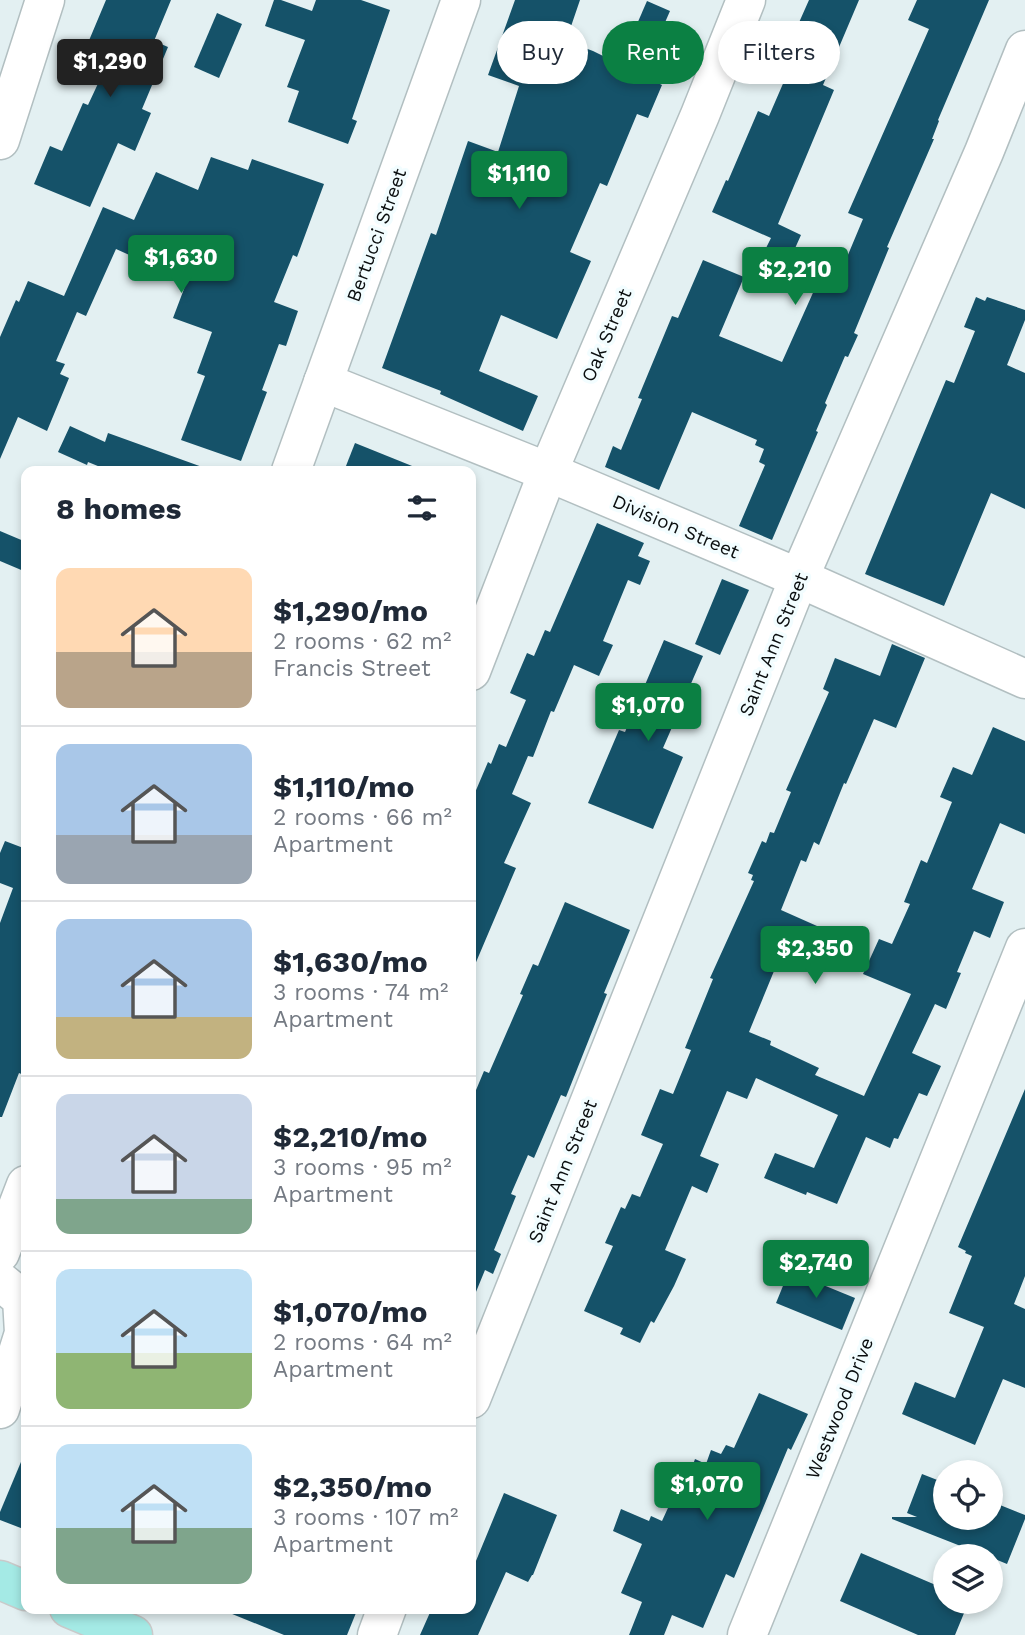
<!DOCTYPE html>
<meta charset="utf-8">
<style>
:root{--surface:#fff;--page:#f6f6f7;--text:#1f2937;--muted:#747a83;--line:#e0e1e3;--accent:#0b8043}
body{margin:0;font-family:"Work Sans",sans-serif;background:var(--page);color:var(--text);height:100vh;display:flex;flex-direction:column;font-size:26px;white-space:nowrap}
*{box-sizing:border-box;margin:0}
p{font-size:23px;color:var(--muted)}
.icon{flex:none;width:38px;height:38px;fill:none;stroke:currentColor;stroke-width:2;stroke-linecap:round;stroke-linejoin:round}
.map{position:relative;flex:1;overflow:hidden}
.panel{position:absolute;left:21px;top:466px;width:455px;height:1148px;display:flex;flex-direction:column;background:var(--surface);border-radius:14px;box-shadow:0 4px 10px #0003}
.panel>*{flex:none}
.banner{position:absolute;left:497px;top:21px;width:422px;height:63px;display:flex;gap:14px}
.tools{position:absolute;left:933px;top:1460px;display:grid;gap:14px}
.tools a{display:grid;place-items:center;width:70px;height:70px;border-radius:50%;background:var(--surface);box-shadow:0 4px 10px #0003;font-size:35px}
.price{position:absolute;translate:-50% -60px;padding:0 16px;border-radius:7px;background:var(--accent);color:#fff;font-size:23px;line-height:46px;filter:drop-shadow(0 2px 4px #0008)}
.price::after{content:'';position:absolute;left:50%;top:42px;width:21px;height:16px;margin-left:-10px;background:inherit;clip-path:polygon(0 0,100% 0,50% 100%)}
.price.current{background:#222;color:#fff}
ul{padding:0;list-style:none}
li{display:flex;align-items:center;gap:21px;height:175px;padding:0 35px}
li+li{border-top:2px solid var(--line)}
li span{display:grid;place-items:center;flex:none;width:196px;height:140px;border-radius:14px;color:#555}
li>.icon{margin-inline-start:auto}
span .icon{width:84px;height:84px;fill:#fffc;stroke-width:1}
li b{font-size:30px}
h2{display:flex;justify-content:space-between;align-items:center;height:84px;padding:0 35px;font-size:30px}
.tag{padding:0 24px;border-radius:32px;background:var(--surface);box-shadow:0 4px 10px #0003;font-size:24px;line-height:63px}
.tag.current{background:var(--accent);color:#fff}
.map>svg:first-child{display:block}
.building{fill:#155269}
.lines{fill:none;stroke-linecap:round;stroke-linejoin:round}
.minor-casing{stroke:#b2bfc1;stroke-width:41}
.major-casing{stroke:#c9caca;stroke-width:41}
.minor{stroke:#fff;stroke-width:38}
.major{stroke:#a4eae5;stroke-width:38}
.labels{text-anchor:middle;stroke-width:7;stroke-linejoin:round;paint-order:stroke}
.street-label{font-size:19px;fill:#0a0e0f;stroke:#f2fdff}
</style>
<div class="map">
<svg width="1025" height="1635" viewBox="0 0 1025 1635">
<rect width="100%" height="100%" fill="#e3f0f2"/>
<!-- building -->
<g class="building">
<polygon points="106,0 171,0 154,41 168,47 142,109 151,113 135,151 118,143 90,207 34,184 50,146 62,151 83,103 88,105 109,60 85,50"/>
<polygon points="274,0 281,0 312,11 316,0 361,0 390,10 352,119 357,121 348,144 288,122 299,91 287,87 305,40 265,26"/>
<polygon points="515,0 580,0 566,41 593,51 662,85 648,118 637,114 607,186 600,183 570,252 591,261 557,339 501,315 479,371 538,396 523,431 440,394 441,391 382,368 431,233 436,235 468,141 498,152 519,86 488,75"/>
<polygon points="809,0 859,0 823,85 834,90 778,224 801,235 788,264 764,252 771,238 712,212 726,180 728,181 758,111 769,116 798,49 789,45"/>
<polygon points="917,0 989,0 938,120 939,121 932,139 934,139 887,247 889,248 854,333 858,335 848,357 845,356 825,403 827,405 816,431 818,432 772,540 739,526 765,465 759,462 764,449 755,445 757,440 692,412 659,490 605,467 613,446 621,450 642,399 638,398 672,316 678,318 703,260 744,277 719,336 782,362 816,286 832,293 863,219 848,213 929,29 908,20"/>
<polygon points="647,1 670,11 660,34 637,24"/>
<polygon points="217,13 242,24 219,78 194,67"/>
<polygon points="211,157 248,170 252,159 324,184 297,257 293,255 274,302 298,311 286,346 279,344 262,390 267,392 241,461 181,440 205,376 197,373 212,332 173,318 187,281 116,249 86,316 77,312 56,361 65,364 60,374 69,378 47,431 18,417 0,459 0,337 16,300 19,302 28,281 64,296 103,207 134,220 156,172 198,190"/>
<polygon points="976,297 985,301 987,297 1025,310 1025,320 1007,365 1025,373 1025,509 991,493 944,606 865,574 946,380 954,383 975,331 964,327"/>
<polygon points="70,426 105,442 108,433 205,468 204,471 110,471 88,462 87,465 58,452"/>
<polygon points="355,443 422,470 422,471 344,471"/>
<polygon points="597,523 644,543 638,556 650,561 640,585 628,580 603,641 613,645 599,676 574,665 554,712 551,711 533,757 528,756 512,794 531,803 504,863 516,868 471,974 471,802 488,762 491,764 499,744 506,747 526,700 510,693 527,653 534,656 545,630 550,632"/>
<polygon points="0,531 26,542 26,572 0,561"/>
<polygon points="722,579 749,590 720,655 695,644"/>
<polygon points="664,640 703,656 663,748 683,757 653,829 588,803 619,730 625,732"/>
<polygon points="892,644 925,658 896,728 874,719 846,784 844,783 819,845 814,842 806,862 801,860 781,910 817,926 801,962 781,954 749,1032 771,1041 770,1045 819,1068 815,1075 864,1096 911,994 863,974 879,939 892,944 910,904 904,902 921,860 927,863 952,802 940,797 953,767 972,775 993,727 1025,741 1025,834 1000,823 972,889 1004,902 990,938 974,931 957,972 961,973 946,1009 935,1004 912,1053 941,1066 927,1096 919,1093 898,1139 894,1138 890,1148 866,1137 837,1204 807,1192 806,1195 764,1178 775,1153 814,1168 838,1115 756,1078 747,1099 727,1091 700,1156 719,1164 707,1193 692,1186 665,1250 686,1259 674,1286 654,1323 651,1321 640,1343 620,1334 623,1328 584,1311 613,1246 605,1243 621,1207 625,1209 632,1194 640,1197 663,1144 641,1135 660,1089 673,1094 691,1050 685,1048 713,979 710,978 754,881 751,880 753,875 748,873 762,841 766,843 770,832 774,833 791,792 786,790 829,692 823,689 835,658 880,676"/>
<polygon points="5,841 26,849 26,1076 19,1073 2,1117 0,1117 0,923 13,888 0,883 0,853"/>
<polygon points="565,902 630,930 604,993 607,994 566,1097 561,1095 534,1158 528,1155 511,1194 516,1196 494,1250 501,1254 493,1274 485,1270 471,1304 471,1115 476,1104 471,1102 484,1071 489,1073 523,995 520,994 533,964 538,966"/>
<polygon points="1025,1089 1025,1276 1014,1304 1025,1309 1025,1388 1003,1379 975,1445 902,1414 915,1382 955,1398 984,1327 949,1313 972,1256 965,1253 966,1251 958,1247"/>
<polygon points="789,1271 855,1298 842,1330 776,1303"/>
<polygon points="759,1393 808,1414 791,1450 788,1448 734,1578 726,1574 703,1628 672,1615 664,1635 629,1635 642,1602 621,1593 642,1544 613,1531 621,1509 649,1521 651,1516 662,1521 684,1473 689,1476 695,1459 706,1464 711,1450 721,1454 726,1445 734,1448"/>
<polygon points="26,1450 26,1530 0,1520 0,1512"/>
<polygon points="922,1474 945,1483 945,1517 990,1517 990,1501 1025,1515 1025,1519 1007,1564 990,1557 990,1556 986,1556 892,1519 892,1517 917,1517 907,1513"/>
<polygon points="504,1493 557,1515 533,1575 532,1575 528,1582 506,1572 478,1635 420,1635 432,1608 471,1608 471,1573"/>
<polygon points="861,1553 945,1589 945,1601 969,1601 955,1635 918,1635 840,1601"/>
<polygon points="221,1608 358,1608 347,1635 284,1635 220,1609"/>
</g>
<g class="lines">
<!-- minor casing -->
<g class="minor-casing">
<g id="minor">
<polyline points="0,140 45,0"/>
<polyline points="323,382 548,472 799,578 1025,679"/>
<polyline points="291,471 461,0"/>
<polyline points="471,671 548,472 700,115 746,0"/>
<polyline points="0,1253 26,1185"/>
<polyline points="0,1281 22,1299 24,1333 0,1409"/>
<polyline points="471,1399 799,578 984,152 1025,50"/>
<polyline points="377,1635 387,1608"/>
<polyline points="747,1635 1025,948"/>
</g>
</g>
<!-- major casing -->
<g class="major-casing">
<g id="major">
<polyline points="0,1580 26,1591"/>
<polyline points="69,1608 133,1635"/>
</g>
</g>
<!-- minor -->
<use href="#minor" class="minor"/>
<!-- major -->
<use href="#major" class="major"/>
</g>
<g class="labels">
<!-- street labels -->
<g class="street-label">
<text transform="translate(376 235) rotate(-70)" y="7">Bertucci Street</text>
<text transform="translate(606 335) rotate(-67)" y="7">Oak Street</text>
<text transform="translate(676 526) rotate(23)" y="7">Division Street</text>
<text transform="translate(773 644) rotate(-68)" y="7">Saint Ann Street</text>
<text transform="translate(562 1171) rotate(-68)" y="7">Saint Ann Street</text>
<text transform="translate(839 1408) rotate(-68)" y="7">Westwood Drive</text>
</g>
</g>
</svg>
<div class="tools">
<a><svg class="icon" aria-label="locate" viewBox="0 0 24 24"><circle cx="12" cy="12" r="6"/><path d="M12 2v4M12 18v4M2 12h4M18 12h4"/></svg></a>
<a><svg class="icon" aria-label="layers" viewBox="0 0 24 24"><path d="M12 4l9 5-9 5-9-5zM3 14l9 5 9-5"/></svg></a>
</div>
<b class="price current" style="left:110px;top:99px">$1,290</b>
<b class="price" style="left:519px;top:211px">$1,110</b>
<b class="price" style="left:181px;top:295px">$1,630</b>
<b class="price" style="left:795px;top:307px">$2,210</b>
<b class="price" style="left:648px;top:743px">$1,070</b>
<b class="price" style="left:815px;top:986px">$2,350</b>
<b class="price" style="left:816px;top:1300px">$2,740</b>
<b class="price" style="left:707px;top:1522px">$1,070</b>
<div class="banner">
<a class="tag">Buy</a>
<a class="tag current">Rent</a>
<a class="tag">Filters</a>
</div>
<section class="panel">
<h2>8 homes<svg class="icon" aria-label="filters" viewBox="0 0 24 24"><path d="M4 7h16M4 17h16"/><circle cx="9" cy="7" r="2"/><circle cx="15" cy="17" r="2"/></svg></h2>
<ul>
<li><span style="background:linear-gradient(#ffd9b3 60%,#b9a48a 0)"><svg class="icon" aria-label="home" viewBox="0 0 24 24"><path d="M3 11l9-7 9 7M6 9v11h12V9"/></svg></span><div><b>$1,290/mo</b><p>2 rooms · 62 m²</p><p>Francis Street</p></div></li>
<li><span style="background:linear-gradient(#a9c7e8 65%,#9aa5b1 0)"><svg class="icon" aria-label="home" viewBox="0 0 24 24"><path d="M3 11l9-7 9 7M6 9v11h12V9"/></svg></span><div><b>$1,110/mo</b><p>2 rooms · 66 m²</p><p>Apartment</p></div></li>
<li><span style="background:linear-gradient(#a9c7e8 70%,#c2b280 0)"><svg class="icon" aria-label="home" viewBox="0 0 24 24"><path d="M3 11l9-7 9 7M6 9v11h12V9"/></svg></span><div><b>$1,630/mo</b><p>3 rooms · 74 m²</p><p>Apartment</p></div></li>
<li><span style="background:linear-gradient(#c9d6e8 75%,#7fa58c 0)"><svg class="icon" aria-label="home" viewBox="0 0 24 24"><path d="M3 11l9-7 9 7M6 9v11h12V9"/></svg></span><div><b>$2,210/mo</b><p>3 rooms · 95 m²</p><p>Apartment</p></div></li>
<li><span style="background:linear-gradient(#bfe0f5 60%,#8fb573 0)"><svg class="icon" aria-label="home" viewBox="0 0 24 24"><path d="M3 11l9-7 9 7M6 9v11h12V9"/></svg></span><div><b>$1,070/mo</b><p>2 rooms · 64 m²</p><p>Apartment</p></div></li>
<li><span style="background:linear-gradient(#bfe0f5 60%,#7fa58c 0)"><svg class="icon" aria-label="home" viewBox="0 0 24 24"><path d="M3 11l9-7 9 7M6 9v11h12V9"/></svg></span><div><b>$2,350/mo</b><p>3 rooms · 107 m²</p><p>Apartment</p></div></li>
</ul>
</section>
</div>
